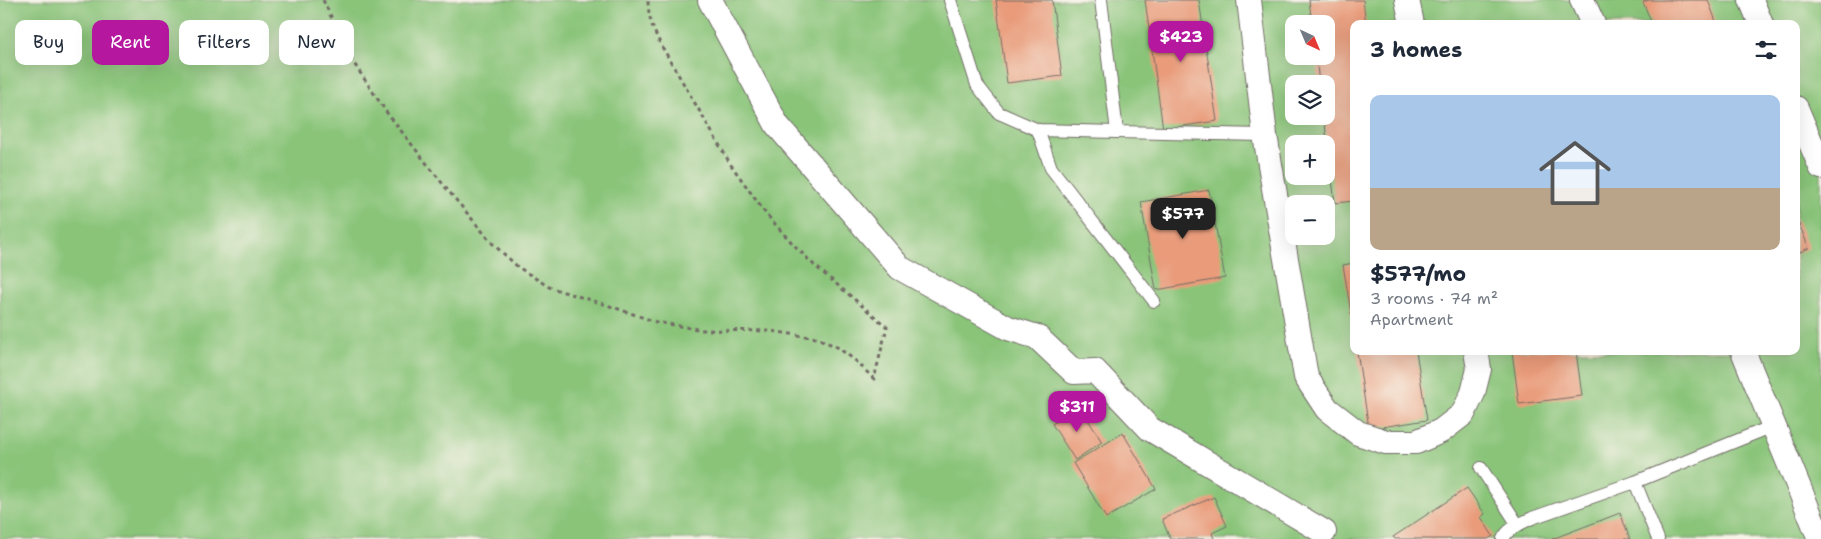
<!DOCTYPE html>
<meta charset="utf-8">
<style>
:root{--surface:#fff;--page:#f6f6f7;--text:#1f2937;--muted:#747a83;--accent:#b5179e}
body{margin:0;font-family:"Shantell Sans",sans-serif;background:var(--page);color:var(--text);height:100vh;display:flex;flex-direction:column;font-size:19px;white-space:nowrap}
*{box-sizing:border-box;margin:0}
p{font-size:16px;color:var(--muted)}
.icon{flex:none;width:28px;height:28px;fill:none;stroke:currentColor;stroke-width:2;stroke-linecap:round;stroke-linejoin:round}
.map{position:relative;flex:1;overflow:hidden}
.side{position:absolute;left:1350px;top:20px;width:450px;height:335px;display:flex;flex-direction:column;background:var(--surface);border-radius:10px;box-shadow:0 5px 20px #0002}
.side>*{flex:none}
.top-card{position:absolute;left:15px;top:20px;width:475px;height:45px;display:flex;gap:10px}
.needle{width:32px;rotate:136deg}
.fabs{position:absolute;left:1285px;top:15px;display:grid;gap:10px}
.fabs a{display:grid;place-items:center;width:50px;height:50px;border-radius:10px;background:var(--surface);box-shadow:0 5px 20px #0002;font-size:25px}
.price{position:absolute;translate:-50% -42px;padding:0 11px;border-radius:10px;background:var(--accent);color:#fff;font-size:16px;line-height:32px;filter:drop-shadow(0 1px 2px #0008)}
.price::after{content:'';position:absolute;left:50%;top:30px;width:15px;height:11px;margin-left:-8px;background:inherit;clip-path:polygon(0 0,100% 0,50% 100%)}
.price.selected{background:#222;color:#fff}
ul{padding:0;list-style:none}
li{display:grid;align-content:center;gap:10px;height:265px;padding:0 20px}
li span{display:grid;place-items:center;height:155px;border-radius:10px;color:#555}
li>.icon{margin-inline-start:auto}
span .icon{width:90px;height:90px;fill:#fffc;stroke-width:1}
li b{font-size:21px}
h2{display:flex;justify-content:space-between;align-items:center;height:60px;padding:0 20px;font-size:21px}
.chip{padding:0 18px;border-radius:10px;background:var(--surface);box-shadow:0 5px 20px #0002;font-size:18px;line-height:45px}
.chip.selected{background:var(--accent);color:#fff}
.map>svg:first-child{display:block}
.green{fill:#89c479;stroke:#5a7852;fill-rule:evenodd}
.building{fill:#e99b7a}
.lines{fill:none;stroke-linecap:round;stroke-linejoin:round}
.lane-casing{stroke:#726d66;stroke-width:14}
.street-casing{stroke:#726d66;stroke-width:26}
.path{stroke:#726d66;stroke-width:3;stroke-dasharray:4 4;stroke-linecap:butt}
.lane{stroke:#fff;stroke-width:12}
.street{stroke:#fff;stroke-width:24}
</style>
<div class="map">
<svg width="1821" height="539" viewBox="0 0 1821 539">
<rect width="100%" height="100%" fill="#f7f3e8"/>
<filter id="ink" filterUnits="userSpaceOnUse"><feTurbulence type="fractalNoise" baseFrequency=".02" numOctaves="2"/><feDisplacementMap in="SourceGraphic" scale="10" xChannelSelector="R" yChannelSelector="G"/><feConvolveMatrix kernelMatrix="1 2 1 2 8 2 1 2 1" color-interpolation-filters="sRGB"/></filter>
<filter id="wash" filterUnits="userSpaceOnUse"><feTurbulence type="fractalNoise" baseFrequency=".0096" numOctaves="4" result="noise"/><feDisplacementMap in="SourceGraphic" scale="20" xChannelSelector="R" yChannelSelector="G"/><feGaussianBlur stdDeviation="1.12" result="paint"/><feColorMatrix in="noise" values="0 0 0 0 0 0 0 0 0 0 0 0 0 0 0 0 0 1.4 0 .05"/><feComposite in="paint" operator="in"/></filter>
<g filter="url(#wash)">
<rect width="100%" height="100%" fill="#f5e8d5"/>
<!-- green -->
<path class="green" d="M0,0H1821V539H0ZM1294,24H1326V56H1294ZM1354,24H1796V351H1354ZM1294,84H1326V116H1294ZM1294,144H1326V176H1294ZM1294,204H1326V236H1294Z"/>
<g id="blocks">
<!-- building -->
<g class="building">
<polygon points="996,0 1052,0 1062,76 1007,83"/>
<polygon points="1145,0 1199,0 1217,121 1163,129"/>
<polygon points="1309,0 1363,0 1366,24 1354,24 1354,201 1335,203 1324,116 1326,116 1326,84 1319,84 1316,56 1326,56 1326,24 1312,24"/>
<polygon points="1649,0 1708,0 1717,24 1652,24 1643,2"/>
<polygon points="1209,190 1225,278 1156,290 1141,202"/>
<polygon points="1796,217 1809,248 1796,254"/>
<polygon points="1354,263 1354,324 1353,325 1343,265"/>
<polygon points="1357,351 1416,351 1427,420 1369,429"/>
<polygon points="1512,351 1576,351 1582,396 1519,404"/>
<polygon points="1080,407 1102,442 1075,460 1052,424"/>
<polygon points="1123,433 1156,489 1106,518 1073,463"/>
<polygon points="1467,488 1485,514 1481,517 1493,536 1488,539 1395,539 1393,537"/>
<polygon points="1214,497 1227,526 1212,533 1214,539 1170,539 1162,519"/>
<polygon points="1620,513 1630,539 1552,539"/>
</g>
</g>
</g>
<g filter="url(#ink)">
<use href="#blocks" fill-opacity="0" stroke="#726d66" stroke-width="1"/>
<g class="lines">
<!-- lane casing -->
<g class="lane-casing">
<g id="lane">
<polyline points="950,0 977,85 999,113 1038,130 1117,132"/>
<polyline points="1101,0 1117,132 1265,135"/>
<polyline points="1038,130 1051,168 1154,301"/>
<polyline points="1481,468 1518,525"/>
<polyline points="1635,482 1658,539"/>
<path d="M1503,539C1508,528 1522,523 1532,518L1635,482L1773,426"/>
</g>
</g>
<!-- street casing -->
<g class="street-casing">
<g id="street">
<polyline points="710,0 777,125 900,268 1008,328 1037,337 1074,372 1095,371 1150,429 1324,532"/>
<polyline points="1249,0 1265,135 1306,377 1327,409 1358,433 1386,442 1416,442 1441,431 1463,414 1473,393 1479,369 1476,351"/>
<polyline points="1407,0 1412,24"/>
<polyline points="1582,0 1593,24"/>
<polyline points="1751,0 1761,24"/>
<polyline points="1796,108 1821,167"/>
<polyline points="1743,351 1820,539"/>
</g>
</g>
<!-- path -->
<path class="path" d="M323,0L353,62L387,113L446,188L493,244L518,267L549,287L564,292L607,305L656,322L703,330L771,331L817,338L837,347L856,361L874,379L887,327L814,265L793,244L766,214L731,165L661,45C653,30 648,17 648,0"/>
<!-- lane -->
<use href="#lane" class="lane"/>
<!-- street -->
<use href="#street" class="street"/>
</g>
</g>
</svg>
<div class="fabs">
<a><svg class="needle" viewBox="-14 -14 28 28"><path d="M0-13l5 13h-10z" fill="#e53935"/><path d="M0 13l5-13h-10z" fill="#747a83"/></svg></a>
<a><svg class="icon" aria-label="layers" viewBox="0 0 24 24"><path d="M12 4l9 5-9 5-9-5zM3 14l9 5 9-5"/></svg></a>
<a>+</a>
<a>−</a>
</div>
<b class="price" style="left:1181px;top:63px">$423</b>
<b class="price selected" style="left:1183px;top:240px">$577</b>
<b class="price" style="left:1077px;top:433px">$311</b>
<div class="top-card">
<a class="chip">Buy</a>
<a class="chip selected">Rent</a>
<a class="chip">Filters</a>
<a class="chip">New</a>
</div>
<section class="side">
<h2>3 homes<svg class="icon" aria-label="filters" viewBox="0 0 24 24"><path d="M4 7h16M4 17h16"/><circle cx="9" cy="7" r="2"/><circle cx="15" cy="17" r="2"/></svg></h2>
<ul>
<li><span style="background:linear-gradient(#a9c7e8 60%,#b9a48a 0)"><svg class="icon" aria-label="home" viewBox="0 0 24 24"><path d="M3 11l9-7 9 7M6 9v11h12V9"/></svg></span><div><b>$577/mo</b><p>3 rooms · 74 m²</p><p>Apartment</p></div></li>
</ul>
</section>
</div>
